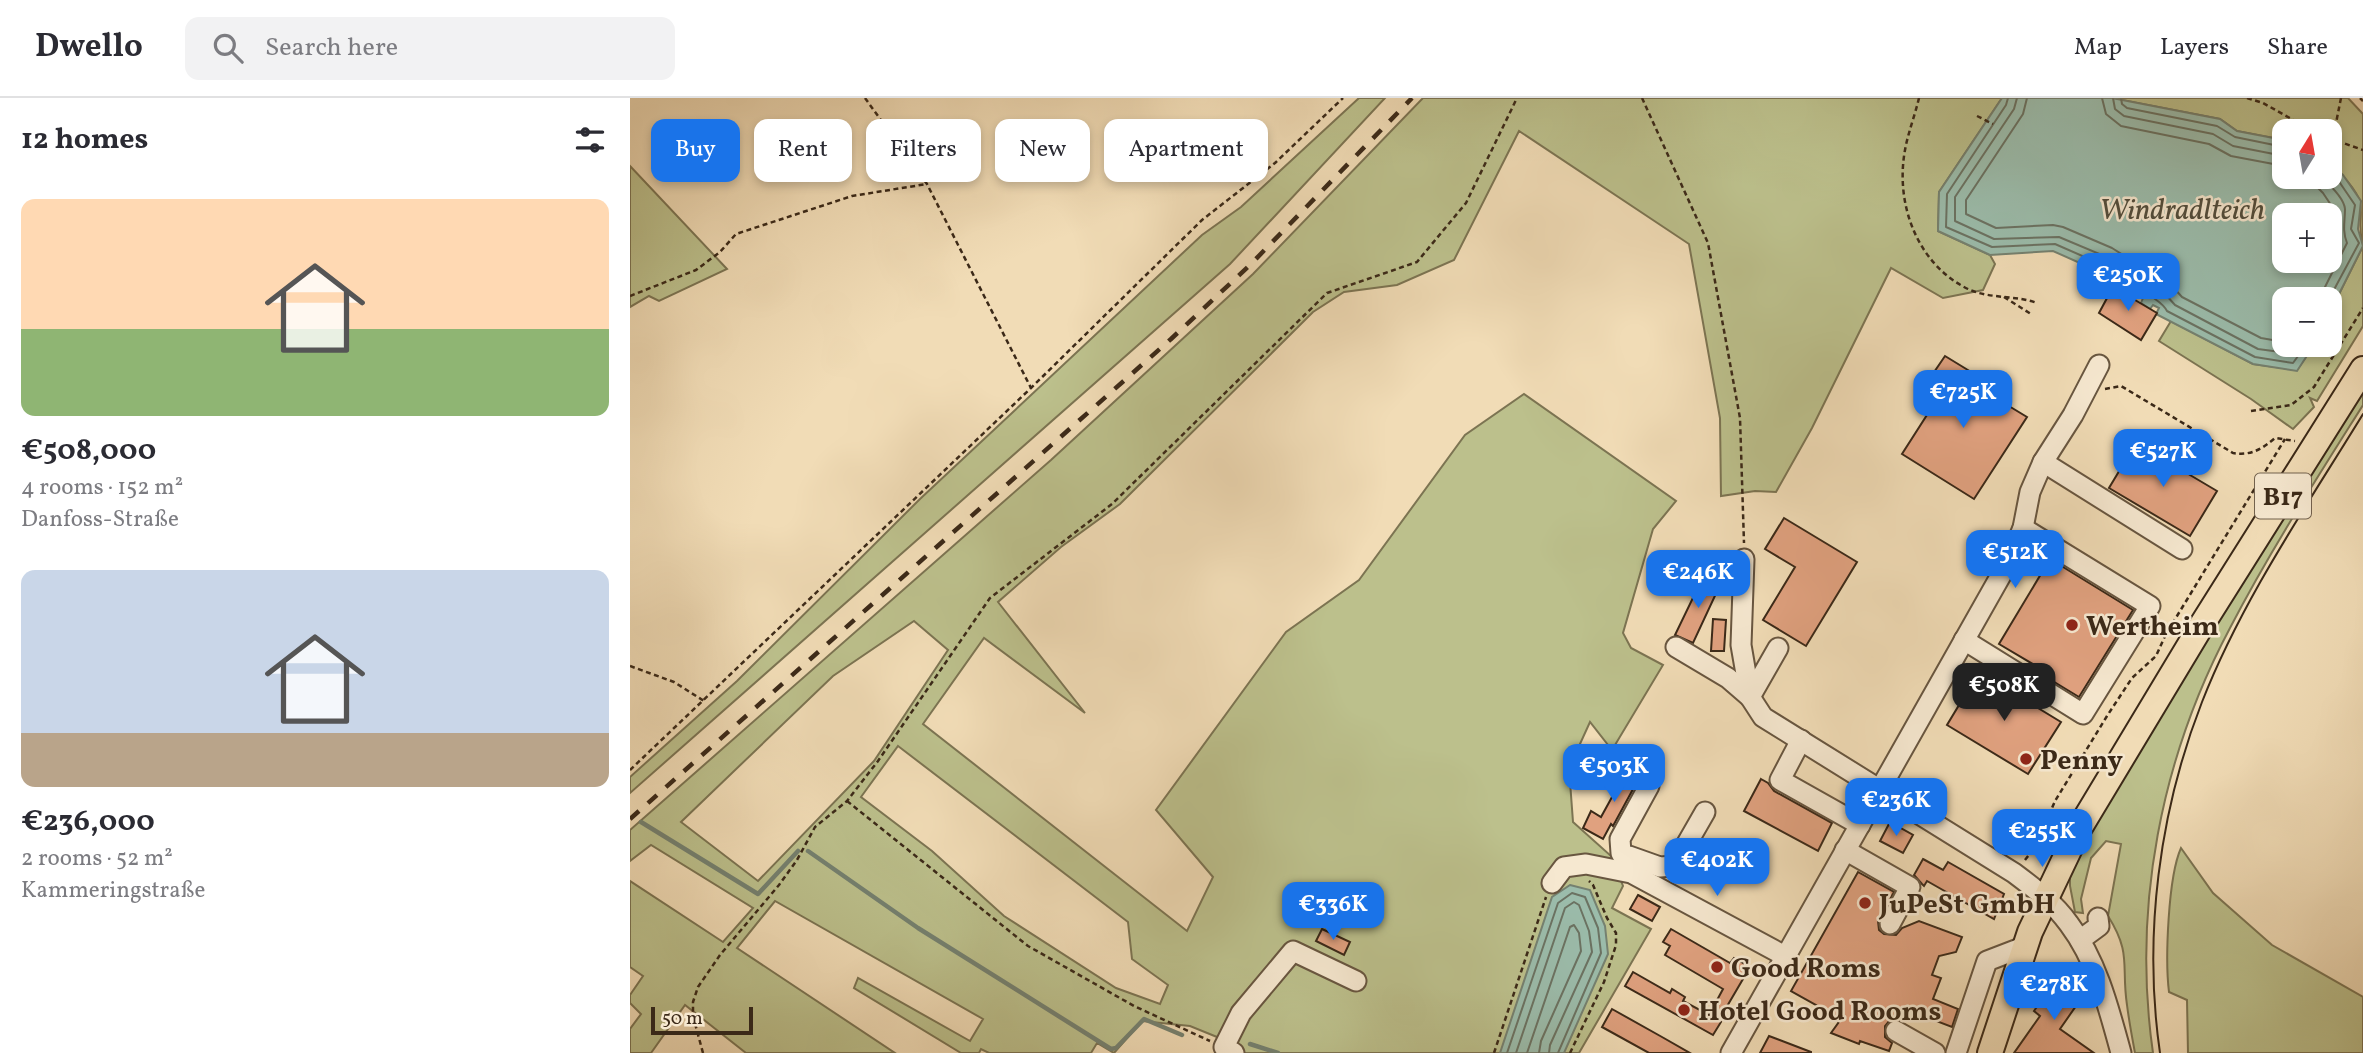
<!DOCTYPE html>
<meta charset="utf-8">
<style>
:root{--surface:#fff;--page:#f2f2f3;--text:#2b2b33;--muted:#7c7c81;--line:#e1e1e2;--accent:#1a73e8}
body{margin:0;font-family:Vollkorn,serif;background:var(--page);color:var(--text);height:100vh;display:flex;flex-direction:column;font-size:26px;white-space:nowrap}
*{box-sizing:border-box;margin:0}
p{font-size:23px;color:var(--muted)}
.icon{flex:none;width:38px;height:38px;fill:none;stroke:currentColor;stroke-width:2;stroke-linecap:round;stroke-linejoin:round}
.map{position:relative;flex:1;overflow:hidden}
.side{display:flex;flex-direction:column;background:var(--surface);width:630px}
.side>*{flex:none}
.banner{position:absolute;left:21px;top:21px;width:665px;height:63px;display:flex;gap:14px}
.needle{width:46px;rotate:11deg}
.tools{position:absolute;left:1642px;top:21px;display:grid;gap:14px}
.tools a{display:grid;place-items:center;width:70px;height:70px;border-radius:14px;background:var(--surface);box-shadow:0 4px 10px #0003;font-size:35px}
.scale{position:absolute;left:21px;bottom:18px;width:102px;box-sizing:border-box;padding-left:7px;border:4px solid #3b2918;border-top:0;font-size:19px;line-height:24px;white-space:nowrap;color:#3b2918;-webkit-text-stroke:5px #f6e8d0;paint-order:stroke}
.price{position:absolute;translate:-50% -60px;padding:0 16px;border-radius:14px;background:var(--accent);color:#fff;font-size:23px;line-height:46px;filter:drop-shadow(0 2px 4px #0008)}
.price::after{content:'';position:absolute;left:50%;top:42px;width:21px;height:16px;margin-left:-10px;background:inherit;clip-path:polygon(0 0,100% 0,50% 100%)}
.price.current{background:#222;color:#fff}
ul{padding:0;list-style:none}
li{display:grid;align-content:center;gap:14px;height:371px;padding:0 21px}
li span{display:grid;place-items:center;height:217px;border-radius:14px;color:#555}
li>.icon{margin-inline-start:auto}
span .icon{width:126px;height:126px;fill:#fffc;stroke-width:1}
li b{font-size:30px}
h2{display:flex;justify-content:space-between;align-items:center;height:84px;padding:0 21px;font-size:30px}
.tag{padding:0 24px;border-radius:14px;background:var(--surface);box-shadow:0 4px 10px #0003;font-size:24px;line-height:63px}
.tag.current{background:var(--accent);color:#fff}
header{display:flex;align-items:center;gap:42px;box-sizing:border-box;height:98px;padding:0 35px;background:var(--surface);border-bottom:2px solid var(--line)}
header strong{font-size:33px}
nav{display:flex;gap:38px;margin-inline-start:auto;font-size:24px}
.search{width:490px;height:63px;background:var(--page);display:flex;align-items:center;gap:18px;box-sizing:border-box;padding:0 24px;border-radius:14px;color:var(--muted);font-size:26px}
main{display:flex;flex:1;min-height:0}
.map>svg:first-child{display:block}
.green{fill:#bcc08c;stroke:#7c7452;stroke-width:2;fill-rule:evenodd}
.water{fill:#9bbcab;stroke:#758170;stroke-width:2;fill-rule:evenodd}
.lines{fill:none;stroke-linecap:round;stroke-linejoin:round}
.shore{stroke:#6b7262;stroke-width:2}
.stream{stroke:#758170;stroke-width:4.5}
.building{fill:#e0a17f;stroke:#3b2918;stroke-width:2}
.minor-casing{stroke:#685640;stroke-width:23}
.major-casing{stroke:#3b2918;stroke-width:28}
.path{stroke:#3b2918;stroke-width:2.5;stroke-dasharray:5 3.5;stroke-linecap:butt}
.minor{stroke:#f6e8d0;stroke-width:19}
.major{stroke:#f1dcb6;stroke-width:24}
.tram{stroke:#3b2918;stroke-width:2}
.rail{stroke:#3b2918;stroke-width:4.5;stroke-dasharray:12 12;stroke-linecap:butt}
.poi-dot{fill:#8f2418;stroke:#f6e8d0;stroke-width:2.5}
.labels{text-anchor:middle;stroke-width:5;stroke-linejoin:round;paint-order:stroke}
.shield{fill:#f6e8d0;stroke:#73624f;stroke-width:2}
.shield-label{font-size:26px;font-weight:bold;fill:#3b2918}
.poi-label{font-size:28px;font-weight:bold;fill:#3b2918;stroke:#f6e8d0;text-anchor:start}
.water-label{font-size:30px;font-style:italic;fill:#534e3d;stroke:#f6e8d0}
</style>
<header>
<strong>Dwello</strong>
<div class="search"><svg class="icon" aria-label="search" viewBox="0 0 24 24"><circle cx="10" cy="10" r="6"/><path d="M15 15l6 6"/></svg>Search here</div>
<nav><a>Map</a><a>Layers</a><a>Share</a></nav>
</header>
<main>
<section class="side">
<h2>12 homes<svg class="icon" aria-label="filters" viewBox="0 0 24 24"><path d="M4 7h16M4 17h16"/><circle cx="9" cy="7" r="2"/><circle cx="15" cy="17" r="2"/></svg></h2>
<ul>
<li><span style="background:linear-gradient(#ffd9b3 60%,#8fb573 0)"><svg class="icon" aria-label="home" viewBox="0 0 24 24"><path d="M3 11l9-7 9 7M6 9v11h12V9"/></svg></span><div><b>€508,000</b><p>4 rooms · 152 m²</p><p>Danfoss-Straße</p></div></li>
<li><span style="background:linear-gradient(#c9d6e8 75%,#b9a48a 0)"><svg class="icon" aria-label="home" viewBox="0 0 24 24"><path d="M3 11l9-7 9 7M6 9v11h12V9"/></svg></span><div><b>€236,000</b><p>2 rooms · 52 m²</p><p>Kammeringstraße</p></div></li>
</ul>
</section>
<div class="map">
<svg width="1733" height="955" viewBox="0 0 1733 955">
<rect width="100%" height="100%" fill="#f1dcb6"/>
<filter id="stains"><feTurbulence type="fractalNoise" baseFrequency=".00286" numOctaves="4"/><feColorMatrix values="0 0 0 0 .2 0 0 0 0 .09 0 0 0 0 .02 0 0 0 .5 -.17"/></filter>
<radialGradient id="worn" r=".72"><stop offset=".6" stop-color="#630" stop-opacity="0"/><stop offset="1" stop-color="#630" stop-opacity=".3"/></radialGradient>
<!-- green -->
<g class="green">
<polygon points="729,0 755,0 600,166 0,695 0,679 107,583 290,401 572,137 611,109"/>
<path d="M793,0H1372L1309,94L1308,133L1360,157L1365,166L1353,192L1313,200L1261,170L1182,330L1146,394L1125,393L1091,398L1090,320L1059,146L889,33L824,162L767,187L714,194L683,214L490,406L431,449L368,504L455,615L354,540L293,626L557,833L583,779L526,712L656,534L729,482L835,337L894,296L1046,403L1023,431L993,535L1001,550L1033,567L982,652L960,624L939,670L943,724L981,758L993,788L982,810L1021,831L949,955H613L587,939L560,928L512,923L484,955L467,945L461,955H359L351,951L349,955H331L224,890L228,880L340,943L353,921L145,803L107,850L265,955H116L55,907L21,955H0V931L11,916L0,905V897L13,878L0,869V783L93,844L123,810L21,747L0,763V732L421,362L623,176ZM284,523L318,552L244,663L128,783L51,724L203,578ZM268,648L498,824L502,861L538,887L530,906L486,890L374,818L302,753L231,699Z"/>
<path d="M1482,0H1718L1733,16V145C1727,127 1733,120 1730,105C1728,93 1709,73 1699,65V33H1654V42L1607,33L1590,21Z"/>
<polygon points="0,68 97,171 29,203 19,198 0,209"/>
<polygon points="1733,148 1733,228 1687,303 1680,300 1684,309 1663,331 1621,301 1529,243 1541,223 1623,266 1667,272 1684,247 1699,247 1699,216"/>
<path d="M1733,286V307C1687,380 1640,453 1600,530C1531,660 1502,809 1523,955H1505C1502,939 1499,923 1497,907C1491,867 1502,856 1478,818L1491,746L1476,743L1461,760L1451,801L1453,815L1445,814L1440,788V772L1463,728Z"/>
<path d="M1551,750L1583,795L1642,847L1733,899V955H1558L1557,902L1539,894C1535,862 1538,779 1551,750Z"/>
</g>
<!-- water -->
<g class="water">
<path d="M1372,0H1482L1590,21L1607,33L1654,42V79H1699V65L1713,77L1731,103L1728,131L1733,148L1699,216V201H1654V247H1684L1667,273L1623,266L1526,216L1529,210L1523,207L1520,211L1511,205L1513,200L1470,174L1423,153L1360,157L1308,133L1309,94ZM1654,117H1699V163H1654Z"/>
<polygon points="940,787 960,792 975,828 978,856 934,955 870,955 922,799"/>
</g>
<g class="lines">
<!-- shore -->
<g class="shore">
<path d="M1378,0L1376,7L1317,96L1316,129L1362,149L1425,146L1473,167L1516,193C1523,202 1532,203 1537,213L1625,259L1663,265L1676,247"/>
<polyline points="1387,0 1384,11 1325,99 1325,123 1364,141 1429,139 1479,160 1536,197 1545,207 1628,251 1658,255 1665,247"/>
<polyline points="1397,0 1393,16 1336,102 1336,116 1366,130 1423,127 1433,129 1482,150 1542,188 1552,199 1631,240 1654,244"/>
<polyline points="1472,0 1476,16 1491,28 1579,46 1601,58 1654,68"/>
<polyline points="1483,0 1485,11 1494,18 1583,36 1603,48 1654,58"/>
<polyline points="1491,0 1492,6 1497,10 1587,28 1605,39 1654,49"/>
<polyline points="1677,79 1693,95 1703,110 1702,133 1705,145 1699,157"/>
<path d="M1689,201L1717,145C1712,132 1715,124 1715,111C1714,100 1699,86 1691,79"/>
<polyline points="1699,201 1729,145 1721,131 1725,107 1708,82 1699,74"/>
<polyline points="877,955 928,805 942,795 955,799 968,830 971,855 928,955"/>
<polyline points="886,955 935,810 944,804 949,807 959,833 962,854 920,947 919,955"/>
<polyline points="897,955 940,829 944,827 949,835 951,853 911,943 909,955"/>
</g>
<!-- stream -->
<g class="stream">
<polyline points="11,724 128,796 168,753"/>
<polyline points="178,753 288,830 481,951 486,950 514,921 552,937"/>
<polyline points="620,946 648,955"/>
</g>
</g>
<!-- building -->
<g class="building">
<polygon points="1483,189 1527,215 1511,242 1469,215"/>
<polygon points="1315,258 1364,288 1359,296 1397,319 1344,401 1272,356 1311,295 1296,286"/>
<polygon points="1506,345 1587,393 1560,438 1479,390"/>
<polygon points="1154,420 1227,464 1176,548 1133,522 1165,469 1135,451"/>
<polygon points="1420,461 1503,512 1449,599 1421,582 1423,578 1369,546"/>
<polygon points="1073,479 1090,487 1063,545 1045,537"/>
<polygon points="1083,521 1096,522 1094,553 1081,553"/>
<polygon points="1349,574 1431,624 1398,676 1317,627"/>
<polygon points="1002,667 1017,674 1008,682 983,728 981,726 973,741 953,730 961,713 971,719 993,679 995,680"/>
<polygon points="1131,681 1138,685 1144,693 1202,725 1188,753 1114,713"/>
<polygon points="1260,724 1283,737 1273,755 1250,743"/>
<polygon points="1293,761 1313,772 1318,764 1374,796 1364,821 1297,783 1294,788 1292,786 1284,777"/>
<polygon points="1228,774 1264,794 1248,823 1249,832 1254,836 1266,837 1272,830 1289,823 1332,839 1326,854 1309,858 1302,877 1311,880 1303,901 1328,911 1322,929 1275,911 1271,922 1260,922 1255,928 1255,939 1262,945 1259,953 1230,943 1229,946 1201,935 1211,921 1161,893"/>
<polygon points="1008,797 1030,809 1022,823 1000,811"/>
<polygon points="692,831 720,844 714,857 686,843"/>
<polygon points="1041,831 1100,865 1104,860 1120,869 1089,922 1091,924 1083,937 995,888 1003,874 1040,895 1042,891 1055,899 1053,903 1079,917 1093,891 1035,857 1040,848 1033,844"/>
<polygon points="1429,877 1455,895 1430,931 1464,955 1384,955 1410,918 1404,913"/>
<polygon points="982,911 1032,939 1060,955 1019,955 972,929"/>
<polygon points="1139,938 1181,954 1181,955 1130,955"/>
</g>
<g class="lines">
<!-- minor casing -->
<g class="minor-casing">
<g id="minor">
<polyline points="1413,364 1552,451"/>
<path d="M1114,461L1111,547L1120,599L1133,619L1384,775C1404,790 1424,805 1439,826C1467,863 1479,911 1491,955"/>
<polyline points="1334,542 1453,616 1520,508 1393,430"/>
<polyline points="1046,549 1098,580 1120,599 1148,550"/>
<polyline points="1171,642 1150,682 1230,727"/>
<polyline points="1215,752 1280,789 1260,826"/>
<polyline points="995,761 999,758 1030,769 1044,768 1075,714"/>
<polyline points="999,770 991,755 990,741 1019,688"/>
<polyline points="922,785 934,769 956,766 1001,775 1155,858"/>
<polyline points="1450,842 1469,828 1468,820"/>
<polyline points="1266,933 1305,955"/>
<polyline points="604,955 594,949 611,915 663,853 726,883"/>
<polyline points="1101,955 1379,463 1393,430 1400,394 1413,364 1443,317 1469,267"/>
<polyline points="1326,955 1357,863 1396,848"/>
</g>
</g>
<!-- major casing -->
<g class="major-casing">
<polyline id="major" points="1360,955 1400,834 1449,731 1573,525 1733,271"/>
</g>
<!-- path -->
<g class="path">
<polyline points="235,0 297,86 401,290"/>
<polyline points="1012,0 1078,145 1110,320 1114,445"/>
<path d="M1289,0C1285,17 1278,35 1275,52C1265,106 1287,166 1338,191C1359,201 1385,197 1407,205"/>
<polyline points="1617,0 1633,5 1683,33"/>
<polyline points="1730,0 1733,3"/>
<polyline points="1347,18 1363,26"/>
<polyline points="1695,33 1706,25 1711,0"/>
<polyline points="1699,40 1733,52"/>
<polyline points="0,198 66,172 90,154 106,136 222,98 297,86"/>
<polyline points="1374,199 1401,216"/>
<path d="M1475,291L1491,288L1603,355C1621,358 1632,351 1645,340L1665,343"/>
<polyline points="1621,313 1661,307 1684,289 1733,210"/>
<polyline points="0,568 44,584 74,603"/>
<polyline points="0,672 401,290 572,122 645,65 713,0"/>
<polyline points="217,703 398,848 504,908 580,943"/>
<polyline points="1395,762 1406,748 1425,703 1477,618 1502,580 1526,558 1536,536 1655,341"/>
<polyline points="73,955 63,918 63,904 68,889 90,857 149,787 167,762 185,729 217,703 248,663 360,500 482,406 697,195 787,164 836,105 887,0"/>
<polyline points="864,955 916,799"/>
<polyline points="940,955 974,884 986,847 986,835 977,820 963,787 959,783"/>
</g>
<!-- minor -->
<use href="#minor" class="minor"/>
<!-- major -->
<use href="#major" class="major"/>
<!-- tram -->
<path class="tram" d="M1530,955C1513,838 1529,714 1572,604C1612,502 1676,409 1733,316"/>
<!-- rail -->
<polyline class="rail" points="0,721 541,241 621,166 782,0"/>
</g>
<!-- markers -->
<g class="poi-dot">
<circle cx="1442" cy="527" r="7"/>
<circle cx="1396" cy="661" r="7"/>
<circle cx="1235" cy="805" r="7"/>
<circle cx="1087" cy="869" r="7"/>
<circle cx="1054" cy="912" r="7"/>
</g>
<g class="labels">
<!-- shield labels -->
<rect class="shield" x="1625" y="375.5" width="56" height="45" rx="5"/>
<g class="shield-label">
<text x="1653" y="407">B17</text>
</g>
<!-- poi labels -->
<g class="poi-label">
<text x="1456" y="537">Wertheim</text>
<text x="1410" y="671">Penny</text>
<text x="1249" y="815">JuPeSt GmbH</text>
<text x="1101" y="879">Good Roms</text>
<text x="1068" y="922">Hotel Good Rooms</text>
</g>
<!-- water labels -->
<g class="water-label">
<text x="1552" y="121">Windradlteich</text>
</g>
</g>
<rect width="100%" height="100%" filter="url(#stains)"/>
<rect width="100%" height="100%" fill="url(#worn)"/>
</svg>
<div class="tools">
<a><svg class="needle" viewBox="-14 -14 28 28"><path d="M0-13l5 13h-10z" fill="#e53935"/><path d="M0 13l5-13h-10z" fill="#7c7c81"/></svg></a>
<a>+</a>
<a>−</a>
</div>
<div class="scale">50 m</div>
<b class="price" style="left:1498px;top:215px">€250K</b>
<b class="price" style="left:1333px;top:332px">€725K</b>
<b class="price" style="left:1533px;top:391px">€527K</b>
<b class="price" style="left:1385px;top:492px">€512K</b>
<b class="price" style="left:1068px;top:512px">€246K</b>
<b class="price current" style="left:1374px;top:625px">€508K</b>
<b class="price" style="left:984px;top:706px">€503K</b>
<b class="price" style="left:1266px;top:740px">€236K</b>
<b class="price" style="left:1412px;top:771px">€255K</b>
<b class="price" style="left:1087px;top:800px">€402K</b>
<b class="price" style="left:703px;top:844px">€336K</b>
<b class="price" style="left:1424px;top:924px">€278K</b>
<div class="banner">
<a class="tag current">Buy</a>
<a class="tag">Rent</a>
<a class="tag">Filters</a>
<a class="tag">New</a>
<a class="tag">Apartment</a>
</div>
</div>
</main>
